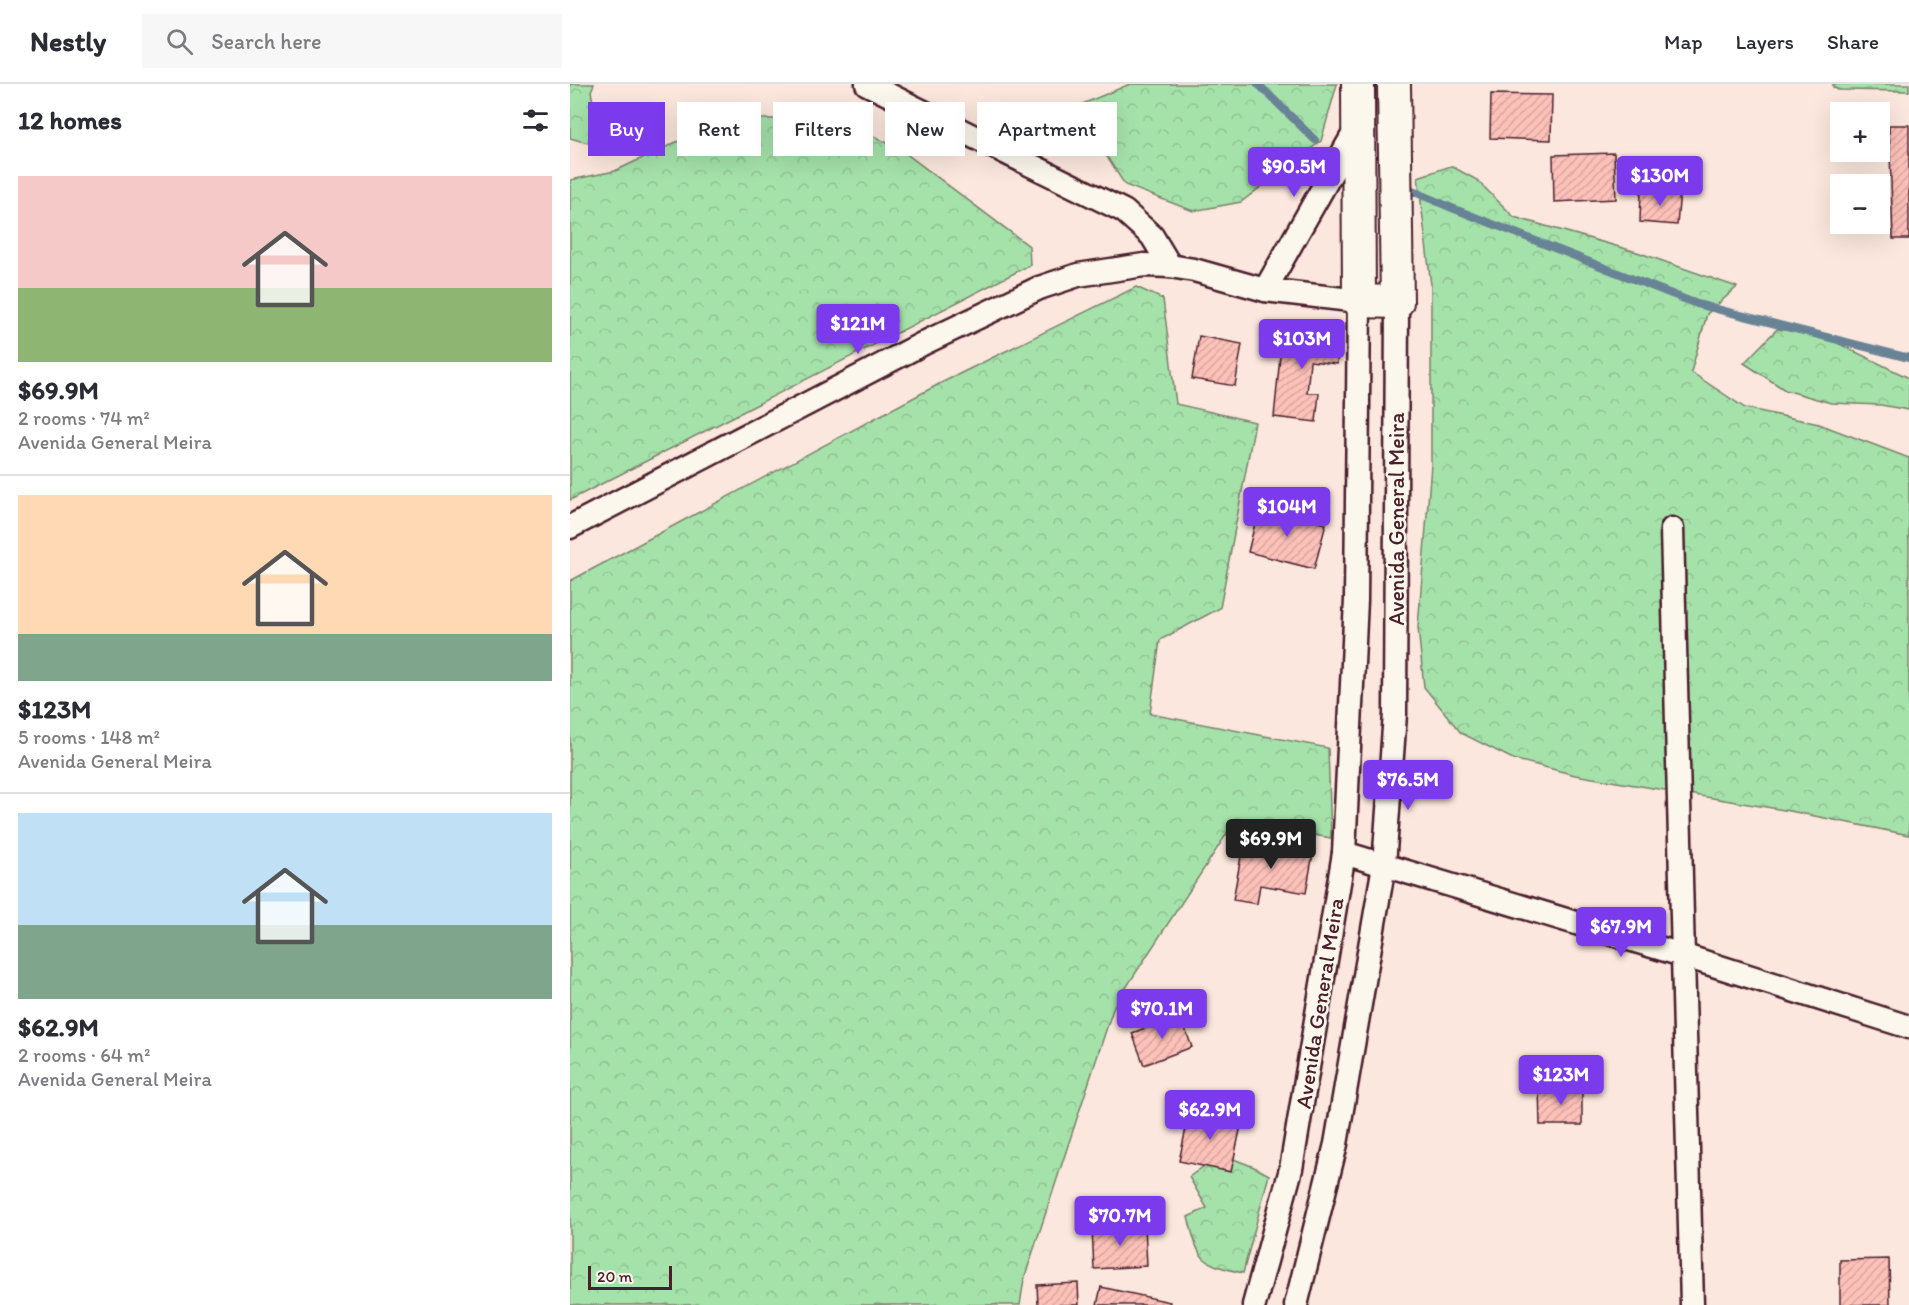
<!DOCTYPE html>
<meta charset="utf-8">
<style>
:root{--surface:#fff;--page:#f7f7f7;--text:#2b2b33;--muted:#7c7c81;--line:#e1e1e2;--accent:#7c3aed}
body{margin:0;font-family:Itim,sans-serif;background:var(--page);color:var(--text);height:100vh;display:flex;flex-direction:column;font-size:22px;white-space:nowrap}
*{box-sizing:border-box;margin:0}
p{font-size:20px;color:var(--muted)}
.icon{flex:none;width:33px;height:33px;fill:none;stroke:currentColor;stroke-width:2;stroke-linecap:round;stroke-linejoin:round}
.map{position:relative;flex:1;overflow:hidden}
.sheet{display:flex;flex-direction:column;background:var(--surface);width:570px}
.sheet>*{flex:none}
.top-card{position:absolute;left:18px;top:18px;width:570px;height:54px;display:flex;gap:12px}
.controls{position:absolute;left:1260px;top:18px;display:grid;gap:12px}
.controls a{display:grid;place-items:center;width:60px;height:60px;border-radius:0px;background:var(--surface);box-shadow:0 6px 24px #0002;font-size:30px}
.scale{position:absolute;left:18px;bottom:15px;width:84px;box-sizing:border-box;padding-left:6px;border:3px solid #4a1f2b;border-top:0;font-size:16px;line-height:21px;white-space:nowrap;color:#4a1f2b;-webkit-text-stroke:4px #fbf7ec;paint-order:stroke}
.price{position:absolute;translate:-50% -51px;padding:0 14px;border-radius:6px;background:var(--accent);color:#fff;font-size:20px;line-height:39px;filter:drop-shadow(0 2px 3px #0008)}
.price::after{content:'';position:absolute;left:50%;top:36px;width:18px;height:14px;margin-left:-9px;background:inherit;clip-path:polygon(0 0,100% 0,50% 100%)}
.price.on{background:#222;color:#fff}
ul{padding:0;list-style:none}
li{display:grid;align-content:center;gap:12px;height:318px;padding:0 18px}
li+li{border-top:2px solid var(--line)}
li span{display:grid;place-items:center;height:186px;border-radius:0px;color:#555}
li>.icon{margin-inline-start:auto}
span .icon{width:108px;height:108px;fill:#fffc;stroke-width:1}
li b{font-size:26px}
h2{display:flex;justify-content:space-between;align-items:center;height:72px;padding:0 18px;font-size:26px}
.tag{padding:0 21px;border-radius:0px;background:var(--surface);box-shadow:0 6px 24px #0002;font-size:21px;line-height:54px}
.tag.on{background:var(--accent);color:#fff}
header{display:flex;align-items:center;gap:36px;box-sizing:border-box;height:84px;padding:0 30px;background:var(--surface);border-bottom:2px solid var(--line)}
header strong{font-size:28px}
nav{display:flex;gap:33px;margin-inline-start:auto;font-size:21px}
.search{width:420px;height:54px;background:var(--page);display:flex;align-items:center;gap:15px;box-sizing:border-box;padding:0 21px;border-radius:0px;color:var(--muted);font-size:22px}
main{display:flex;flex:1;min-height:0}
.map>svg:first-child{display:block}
.forest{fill:url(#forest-crowns);stroke:#78806a;stroke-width:1.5}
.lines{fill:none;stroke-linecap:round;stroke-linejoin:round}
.stream{stroke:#698396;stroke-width:8}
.building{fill:url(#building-hatch);stroke:#4a1f2b;stroke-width:1.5}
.street-casing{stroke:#4a1f2b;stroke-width:27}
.secondary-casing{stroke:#4a1f2b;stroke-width:36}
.street{stroke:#fbf7ec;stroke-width:22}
.secondary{stroke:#fbf7ec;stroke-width:32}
.labels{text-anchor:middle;stroke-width:5;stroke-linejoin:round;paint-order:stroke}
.street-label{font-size:22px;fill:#4a1f2b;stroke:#fbf7ec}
</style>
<header>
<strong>Nestly</strong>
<div class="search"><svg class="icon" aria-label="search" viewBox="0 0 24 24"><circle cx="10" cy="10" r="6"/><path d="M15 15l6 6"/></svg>Search here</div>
<nav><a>Map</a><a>Layers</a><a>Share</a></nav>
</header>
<main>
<section class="sheet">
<h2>12 homes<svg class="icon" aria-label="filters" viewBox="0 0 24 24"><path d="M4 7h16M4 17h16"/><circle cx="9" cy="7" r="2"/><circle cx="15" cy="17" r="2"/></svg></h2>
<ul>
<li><span style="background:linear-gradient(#f6c9c9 60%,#8fb573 0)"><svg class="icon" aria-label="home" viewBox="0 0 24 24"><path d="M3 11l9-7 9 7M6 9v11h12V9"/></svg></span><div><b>$69.9M</b><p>2 rooms · 74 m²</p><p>Avenida General Meira</p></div></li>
<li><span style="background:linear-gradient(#ffd9b3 75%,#7fa58c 0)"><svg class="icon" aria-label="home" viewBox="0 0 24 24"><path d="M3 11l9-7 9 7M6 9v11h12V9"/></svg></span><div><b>$123M</b><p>5 rooms · 148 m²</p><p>Avenida General Meira</p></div></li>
<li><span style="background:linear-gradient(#bfe0f5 60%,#7fa58c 0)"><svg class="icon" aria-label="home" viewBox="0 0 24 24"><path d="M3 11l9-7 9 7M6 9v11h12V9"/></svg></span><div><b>$62.9M</b><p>2 rooms · 64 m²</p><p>Avenida General Meira</p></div></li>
</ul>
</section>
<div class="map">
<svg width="1339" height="1221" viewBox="0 0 1339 1221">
<defs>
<pattern id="forest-crowns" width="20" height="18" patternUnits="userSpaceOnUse" patternTransform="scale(1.5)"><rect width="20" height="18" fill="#a5e2aa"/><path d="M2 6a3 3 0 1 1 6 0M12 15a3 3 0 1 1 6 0" fill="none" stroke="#90c192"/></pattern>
<pattern id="building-hatch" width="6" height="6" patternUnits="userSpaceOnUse" patternTransform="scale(1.5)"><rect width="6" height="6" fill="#fcc1b9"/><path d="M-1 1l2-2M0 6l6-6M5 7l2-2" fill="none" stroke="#daa59f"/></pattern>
</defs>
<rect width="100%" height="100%" fill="#fbe7dd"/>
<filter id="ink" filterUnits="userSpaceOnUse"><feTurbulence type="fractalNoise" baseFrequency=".0167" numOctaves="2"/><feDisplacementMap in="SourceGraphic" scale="12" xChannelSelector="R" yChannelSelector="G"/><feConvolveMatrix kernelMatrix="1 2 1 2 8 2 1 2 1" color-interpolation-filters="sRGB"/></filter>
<g filter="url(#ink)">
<!-- forest -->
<g class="forest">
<polygon points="0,0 24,0 21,7 25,30 18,59 0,54"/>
<polygon points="560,0 767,0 751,57 671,118 623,127 555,101 505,23"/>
<polygon points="1263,0 1339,0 1339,7 1268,6 1263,3"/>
<polygon points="155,35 215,35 276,38 331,66 459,162 460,181 0,416 0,96 45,87"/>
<polygon points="881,82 907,96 944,133 1067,168 1167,203 1137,230 1121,288 1175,324 1249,340 1339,374 1339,751 1220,727 1005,691 943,675 891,649 854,603 848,543 861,381 861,201 848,93"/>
<polygon points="566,203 593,215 606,320 685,338 650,524 590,556 580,630 758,664 761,754 665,737 544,922 454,1195 450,1221 0,1221 0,497 371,299"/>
<polygon points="1207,245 1253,252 1339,294 1339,326 1311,321 1261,319 1215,306 1174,279"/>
<path d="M651,1070L684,1083L699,1091L673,1189C628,1179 629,1175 618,1133L637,1124L619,1093Z"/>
</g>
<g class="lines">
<!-- stream -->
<g class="stream">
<polyline points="688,0 745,56"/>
<polyline points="840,106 882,124 1127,220 1339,274"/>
</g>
</g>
<!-- building -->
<g class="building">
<polygon points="921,10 982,11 981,56 920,54"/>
<polygon points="1319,41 1339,41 1339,155 1323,155"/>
<polygon points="1044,69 1046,115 984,118 983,71"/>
<polygon points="1071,105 1110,107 1107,141 1070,138"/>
<polygon points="713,242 770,247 767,280 740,277 737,309 749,309 746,338 704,333"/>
<polygon points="629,252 672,260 665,302 622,295"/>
<polygon points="689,423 756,440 744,485 678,468"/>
<polygon points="674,756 743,769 736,809 690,801 687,820 663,816"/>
<polygon points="610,931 622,963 574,981 562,949"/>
<polygon points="1012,1002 1012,1041 970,1041 969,1003"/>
<polygon points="620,1026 672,1037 661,1088 609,1077"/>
<polygon points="575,1141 577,1182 524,1185 522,1144"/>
<polygon points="1319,1175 1320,1221 1270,1221 1270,1176"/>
<polygon points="508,1199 509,1221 468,1221 467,1201"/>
<polygon points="531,1203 600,1218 599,1221 527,1221"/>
</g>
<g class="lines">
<!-- street casing -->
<g class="street-casing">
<g id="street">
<polyline points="297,0 554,127 582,152 600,182"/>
<polyline points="695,206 787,44"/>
<polyline points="0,443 356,258 469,204 508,191 574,181 600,182 624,186 695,206 789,217 786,516 774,769 721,1085 684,1221"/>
<polyline points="1102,445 1122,1221"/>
<polyline points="774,769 1112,871 1339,943"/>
<polyline points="726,1221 766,1060 814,781 825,630 827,218"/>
</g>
</g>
<!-- secondary casing -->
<g class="secondary-casing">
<polyline id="secondary" points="788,0 789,217 827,218 824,0"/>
</g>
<!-- street -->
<use href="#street" class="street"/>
<!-- secondary -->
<use href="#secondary" class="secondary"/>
</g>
</g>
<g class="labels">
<!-- street labels -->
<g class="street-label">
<text transform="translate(826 435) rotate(-90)" y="8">Avenida General Meira</text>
<text transform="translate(749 919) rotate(-81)" y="8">Avenida General Meira</text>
</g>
</g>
</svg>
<div class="controls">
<a>+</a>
<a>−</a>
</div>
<div class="scale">20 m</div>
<b class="price" style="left:724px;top:114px">$90.5M</b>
<b class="price" style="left:1090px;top:123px">$130M</b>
<b class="price" style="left:288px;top:271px">$121M</b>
<b class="price" style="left:732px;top:286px">$103M</b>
<b class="price" style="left:717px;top:454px">$104M</b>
<b class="price" style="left:838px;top:727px">$76.5M</b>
<b class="price on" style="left:701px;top:786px">$69.9M</b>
<b class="price" style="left:1051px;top:874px">$67.9M</b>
<b class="price" style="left:592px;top:956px">$70.1M</b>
<b class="price" style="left:991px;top:1022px">$123M</b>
<b class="price" style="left:640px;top:1057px">$62.9M</b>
<b class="price" style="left:550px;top:1163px">$70.7M</b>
<div class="top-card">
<a class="tag on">Buy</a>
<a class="tag">Rent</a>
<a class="tag">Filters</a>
<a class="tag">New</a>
<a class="tag">Apartment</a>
</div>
</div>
</main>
